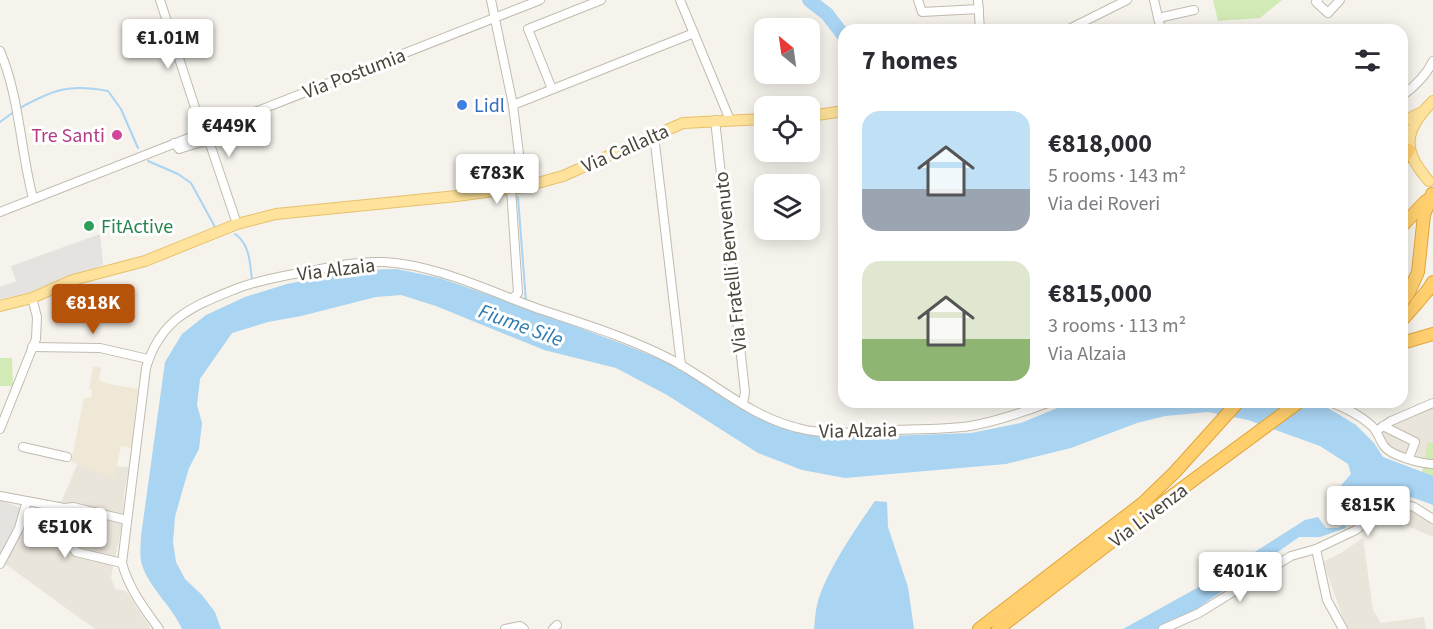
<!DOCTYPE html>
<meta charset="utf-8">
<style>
:root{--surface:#fff;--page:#f2f2f3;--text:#2b2b33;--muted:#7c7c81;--accent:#b45309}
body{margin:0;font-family:"Source Sans 3",sans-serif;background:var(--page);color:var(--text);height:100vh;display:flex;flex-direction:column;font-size:22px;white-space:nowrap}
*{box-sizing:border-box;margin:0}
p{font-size:20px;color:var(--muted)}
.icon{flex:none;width:33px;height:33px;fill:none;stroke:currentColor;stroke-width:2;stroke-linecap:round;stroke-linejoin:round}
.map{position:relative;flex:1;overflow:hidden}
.side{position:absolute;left:838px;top:24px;width:570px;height:384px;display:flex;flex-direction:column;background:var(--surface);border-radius:18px;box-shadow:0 3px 15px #0003}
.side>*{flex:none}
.needle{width:39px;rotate:331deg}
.fabs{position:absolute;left:754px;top:18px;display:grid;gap:12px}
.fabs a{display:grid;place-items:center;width:66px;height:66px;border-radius:12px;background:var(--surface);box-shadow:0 3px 15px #0003;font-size:30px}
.price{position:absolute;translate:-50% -51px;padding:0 14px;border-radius:6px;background:#fff;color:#222;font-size:20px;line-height:39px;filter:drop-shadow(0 2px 3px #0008)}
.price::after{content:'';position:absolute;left:50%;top:36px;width:18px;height:14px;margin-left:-9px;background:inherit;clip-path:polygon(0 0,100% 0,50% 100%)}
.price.active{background:var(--accent);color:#fff}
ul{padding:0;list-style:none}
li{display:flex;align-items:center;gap:18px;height:150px;padding:0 24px}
li span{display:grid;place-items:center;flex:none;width:168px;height:120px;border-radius:18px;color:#555}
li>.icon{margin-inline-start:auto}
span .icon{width:72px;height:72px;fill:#fffc;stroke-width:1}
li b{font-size:26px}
h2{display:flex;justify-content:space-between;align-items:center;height:72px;padding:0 24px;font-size:26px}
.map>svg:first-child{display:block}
.residential{fill:#eae5da}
.education{fill:#efe8d6}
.green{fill:#d2eab5}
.parking{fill:#e5e3e0}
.water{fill:#a9d4f2}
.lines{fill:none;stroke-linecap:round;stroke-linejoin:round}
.stream{stroke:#a9d4f2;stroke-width:2}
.river{stroke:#a9d4f2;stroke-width:14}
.minor-casing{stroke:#c2bbae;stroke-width:10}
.major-casing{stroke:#e6c16a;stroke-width:12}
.highway-casing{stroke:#e0a43c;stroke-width:14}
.minor{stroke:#fff;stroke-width:8}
.major{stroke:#ffe39c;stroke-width:10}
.highway{stroke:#ffcf6e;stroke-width:12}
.highway-bridge-casing{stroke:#e0a43c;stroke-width:14;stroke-linecap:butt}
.highway-bridge{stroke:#ffcf6e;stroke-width:12}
.shop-dot{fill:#3f7fe0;stroke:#fff;stroke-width:2}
.hotel-dot{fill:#d1479c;stroke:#fff;stroke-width:2}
.leisure-dot{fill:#2e9e5b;stroke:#fff;stroke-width:2}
.labels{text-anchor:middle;stroke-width:6;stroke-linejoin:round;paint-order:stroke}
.street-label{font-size:20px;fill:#4b4439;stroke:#fff}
.shop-label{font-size:20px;fill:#366cbe;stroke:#fff;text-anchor:start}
.hotel-label{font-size:20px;fill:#b23c85;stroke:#fff;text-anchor:end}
.leisure-label{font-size:20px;fill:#27864d;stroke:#fff;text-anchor:start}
.water-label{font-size:21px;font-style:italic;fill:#2e7ab2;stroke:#fff}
</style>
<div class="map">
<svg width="1433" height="629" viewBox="0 0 1433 629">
<rect width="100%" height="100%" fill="#f6f3ec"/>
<!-- residential -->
<g class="residential">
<polygon points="1433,403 1433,443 1429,442 1424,462 1390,449 1381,431"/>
<polygon points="77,465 129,467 124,494 123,521 111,577 115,589 126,591 151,629 95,629 8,566 31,515 62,500"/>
<polygon points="1397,507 1408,508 1433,522 1433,537 1387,517 1393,508"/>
<polygon points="1363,538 1373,610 1381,623 1424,617 1426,629 1347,629 1323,562 1341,553"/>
</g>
<!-- education -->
<polygon class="education" points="93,366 101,368 99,380 108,384 139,389 136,402 132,448 121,446 114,478 71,462 84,398 91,398 92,389 89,389"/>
<!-- green -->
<g class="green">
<polygon points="1213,0 1282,0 1260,18 1218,21"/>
<polygon points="0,358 12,358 13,386 0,386"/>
<polygon points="1428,442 1433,443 1433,476 1422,472"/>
</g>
<!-- parking -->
<g class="parking">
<polygon points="100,234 103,265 27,293 0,299 0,287 16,281 11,266"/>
<polygon points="0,500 24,509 28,522 8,566 0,561"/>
</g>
<!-- water -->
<g class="water">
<path d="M397,269L440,278L527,308L620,343L668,362L730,400L784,428L832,438L971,433L1021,423L1072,402H1310L1323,405L1356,425L1374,443L1383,457L1433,476V505L1400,493L1375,495C1366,504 1366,511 1357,520L1337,490L1351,474L1348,464L1320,446L1248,420L1208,412L1165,416L1137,423L1071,448L1006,464L845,478L802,470L758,453L667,395L616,368L544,350L436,306L401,295L376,297L301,316L268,322L232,333L200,379L197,405L202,423L199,449L189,468L182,492L175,517L173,542L176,562L185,579L202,595L215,612L221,629H182C172,606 150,589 142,565C139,556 141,545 141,536L165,362L182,334L206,315L245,297L287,284L361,270Z"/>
<path d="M875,501L887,502L888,527L908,587L914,629H814C815,621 815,613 817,605C825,573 856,528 875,501Z"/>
<polygon points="1318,517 1326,528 1338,528 1344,525 1346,528 1320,537 1299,537 1198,608 1157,629 1123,629 1206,583 1305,520"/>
</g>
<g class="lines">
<!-- stream -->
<g class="stream">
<path d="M20,108C54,89 69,84 108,91L121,109L138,148"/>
<polyline points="0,122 15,111"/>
<polyline points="148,161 178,174 191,183 215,227"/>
<polyline points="518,197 526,302"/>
<path d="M235,234C250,244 250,264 252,280"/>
</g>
<!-- river -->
<polyline class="river" points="809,0 827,14 844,36"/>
<!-- minor casing -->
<g class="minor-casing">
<g id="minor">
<polyline points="160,0 203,132"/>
<polyline points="491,0 513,105 523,187"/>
<polyline points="680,0 730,120"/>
<polyline points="918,0 922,12 979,9"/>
<polyline points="978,0 980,30"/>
<polyline points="1154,0 1161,30"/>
<polyline points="1318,0 1316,2 1328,13 1340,0"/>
<polyline points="1158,18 1194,10"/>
<polyline points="1067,30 1127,0"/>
<path d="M0,51C20,98 20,149 33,198"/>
<polyline points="552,89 528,29 601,0"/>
<path d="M1402,96C1415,86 1426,76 1433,61"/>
<polyline points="513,105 694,33"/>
<polyline points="715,120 745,392 743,404"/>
<polyline points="654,135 681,365"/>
<polyline points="174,143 179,149 205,141 210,144 237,224"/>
<polyline points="511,188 518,293 513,298"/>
<polyline points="0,212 540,0"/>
<polyline points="32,347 100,348 148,359"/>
<path d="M1330,402C1346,408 1360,415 1372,426C1378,432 1379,439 1384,446C1391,456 1422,464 1433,464"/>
<polyline points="1383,426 1415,442 1409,458"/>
<polyline points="0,429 36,339 37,317 32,298"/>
<polyline points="1376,431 1391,421 1433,403"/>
<polyline points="23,447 67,457"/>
<polyline points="0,496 64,508 73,507 127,520"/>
<polyline points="22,518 63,535 76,552 122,563"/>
<polyline points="1316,549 1327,600 1343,629"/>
<polyline points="0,564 19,528 27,501"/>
<path d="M159,629C144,608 129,589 122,563L146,368C161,317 194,306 238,288C260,280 282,276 305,272C331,267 357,261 384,262C437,265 489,291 539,309C584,324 630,338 672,360C715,383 749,416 798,428C827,436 856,432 886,430C914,429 943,430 970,426C998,421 1024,412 1050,402"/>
<polyline points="505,629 520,626 524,629"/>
<polyline points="553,629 557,625"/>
<polyline points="1163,629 1199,613 1291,556 1316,549 1356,530 1383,506 1391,503 1400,503 1414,507 1433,519"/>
</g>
</g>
<!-- major casing -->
<g class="major-casing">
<g id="major">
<polyline points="810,116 844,111"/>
<polyline points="1402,122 1422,112"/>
<path d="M1429,181C1401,150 1404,130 1433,101"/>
<polyline points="0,306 32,298 73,280 145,261 237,224 276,214 457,196 523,187 563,176 683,123 765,119"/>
</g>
</g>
<!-- highway casing -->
<g class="highway-casing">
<g id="highway">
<polyline points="1402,160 1409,150"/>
<polyline points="1402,226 1426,201"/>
<polyline points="1428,290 1433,282"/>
<polyline points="1409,292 1418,272 1424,215 1432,194"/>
<polyline points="1402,320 1417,303"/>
<polyline points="1402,343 1433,334"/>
<polyline points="979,629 1143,503 1175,472 1238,402"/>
<polyline points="998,629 1150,512 1299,402"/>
</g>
</g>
<!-- minor -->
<use href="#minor" class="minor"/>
<!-- major -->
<use href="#major" class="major"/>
<!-- highway -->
<use href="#highway" class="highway"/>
<!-- highway-bridge casing -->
<g class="highway-bridge-casing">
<g id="highway-bridge">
<polyline points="1402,302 1409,292"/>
<polyline points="1417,303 1428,290"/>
</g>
</g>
<!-- highway-bridge -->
<use href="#highway-bridge" class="highway-bridge"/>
</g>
<!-- markers -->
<circle class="shop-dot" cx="462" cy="105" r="6"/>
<circle class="hotel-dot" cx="117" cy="135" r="6"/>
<circle class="leisure-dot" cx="89" cy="226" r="6"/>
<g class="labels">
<!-- street labels -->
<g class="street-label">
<text transform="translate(354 73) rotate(-21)" y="7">Via Postumia</text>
<text transform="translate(625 148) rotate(-24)" y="7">Via Callalta</text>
<text transform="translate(730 262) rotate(-96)" y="7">Via Fratelli Benvenuto</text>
<text transform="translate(336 269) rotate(-7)" y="7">Via Alzaia</text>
<text transform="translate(858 430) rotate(-1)" y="7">Via Alzaia</text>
<text transform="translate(1148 515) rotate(-37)" y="7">Via Livenza</text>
</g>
<!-- shop labels -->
<g class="shop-label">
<text x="474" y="112">Lidl</text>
</g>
<!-- hotel labels -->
<g class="hotel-label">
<text x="105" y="142">Tre Santi</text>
</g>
<!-- leisure labels -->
<g class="leisure-label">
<text x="101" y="233">FitActive</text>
</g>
<!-- water labels -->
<g class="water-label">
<text transform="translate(521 325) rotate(20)" y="7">Fiume Sile</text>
</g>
</g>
</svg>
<div class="fabs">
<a><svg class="needle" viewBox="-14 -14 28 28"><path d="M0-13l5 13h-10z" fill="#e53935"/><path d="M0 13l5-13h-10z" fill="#7c7c81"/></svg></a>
<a><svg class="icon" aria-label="locate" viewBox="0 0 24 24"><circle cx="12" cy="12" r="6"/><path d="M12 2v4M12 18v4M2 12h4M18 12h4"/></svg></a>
<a><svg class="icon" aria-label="layers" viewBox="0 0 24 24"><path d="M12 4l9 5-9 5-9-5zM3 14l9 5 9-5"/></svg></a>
</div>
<b class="price" style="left:168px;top:70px">€1.01M</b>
<b class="price" style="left:229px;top:158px">€449K</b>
<b class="price" style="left:497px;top:205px">€783K</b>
<b class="price active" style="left:93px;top:335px">€818K</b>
<b class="price" style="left:1368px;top:537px">€815K</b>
<b class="price" style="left:65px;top:559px">€510K</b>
<b class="price" style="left:1240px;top:603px">€401K</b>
<section class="side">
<h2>7 homes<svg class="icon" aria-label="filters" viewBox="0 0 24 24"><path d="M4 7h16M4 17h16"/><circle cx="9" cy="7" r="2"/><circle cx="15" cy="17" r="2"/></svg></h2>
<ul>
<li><span style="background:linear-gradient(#bfe0f5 65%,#9aa5b1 0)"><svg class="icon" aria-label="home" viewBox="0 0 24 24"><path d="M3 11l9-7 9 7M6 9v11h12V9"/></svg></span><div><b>€818,000</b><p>5 rooms · 143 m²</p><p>Via dei Roveri</p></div></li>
<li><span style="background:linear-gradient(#dfe7d0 65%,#8fb573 0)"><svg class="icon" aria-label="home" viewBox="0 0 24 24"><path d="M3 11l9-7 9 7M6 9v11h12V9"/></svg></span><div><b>€815,000</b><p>3 rooms · 113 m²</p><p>Via Alzaia</p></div></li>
</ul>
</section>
</div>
